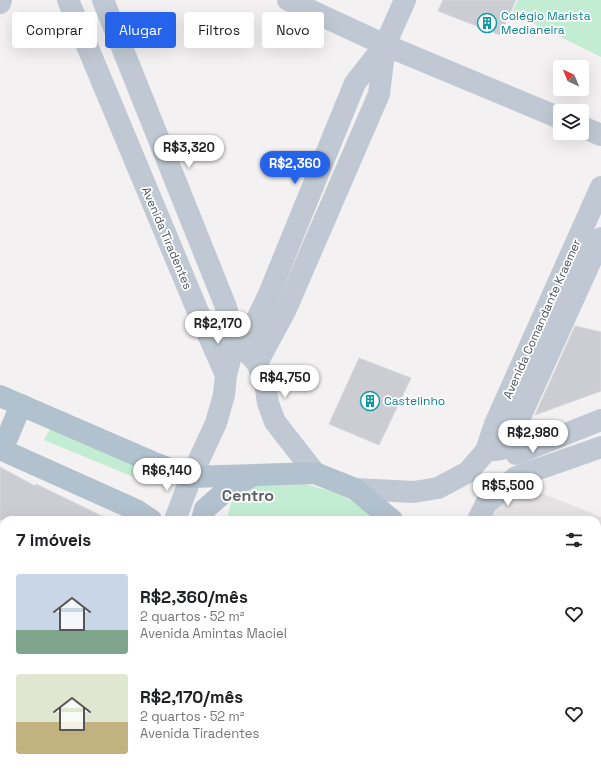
<!DOCTYPE html>
<html lang="pt">
<meta charset="utf-8">
<style>
:root{--surface:#fff;--page:#f2f2f2;--text:#202124;--muted:#757577;--accent:#2563eb}
body{margin:0;font-family:"Space Grotesk",sans-serif;background:var(--page);color:var(--text);height:100vh;display:flex;flex-direction:column;font-size:15px;white-space:nowrap}
*{box-sizing:border-box;margin:0}
p{font-size:13px;color:var(--muted)}
.icon{flex:none;width:22px;height:22px;fill:none;stroke:currentColor;stroke-width:2;stroke-linecap:round;stroke-linejoin:round}
.map{position:relative;flex:1;overflow:hidden}
.sheet{position:absolute;left:0px;top:516px;width:601px;height:256px;display:flex;flex-direction:column;background:var(--surface);border-radius:12px 12px 0 0;box-shadow:0 4px 16px #0002}
.sheet>*{flex:none}
.banner{position:absolute;left:12px;top:12px;width:400px;height:36px;display:flex;gap:8px}
.needle{width:26px;rotate:316deg}
.controls{position:absolute;left:553px;top:60px;display:grid;gap:8px}
.controls a{display:grid;place-items:center;width:36px;height:36px;border-radius:4px;background:var(--surface);box-shadow:0 4px 16px #0002;font-size:20px}
.price{position:absolute;translate:-50% -34px;padding:0 9px;border-radius:14px;background:#fff;color:#222;font-size:13px;line-height:26px;filter:drop-shadow(0 1px 2px #0008)}
.price::after{content:'';position:absolute;left:50%;top:24px;width:12px;height:9px;margin-left:-6px;background:inherit;clip-path:polygon(0 0,100% 0,50% 100%)}
.price.active{background:var(--accent);color:#fff}
ul{padding:0;list-style:none}
li{display:flex;align-items:center;gap:12px;height:100px;padding:0 16px}
li span{display:grid;place-items:center;flex:none;width:112px;height:80px;border-radius:4px;color:#555}
li>.icon{margin-inline-start:auto}
span .icon{width:48px;height:48px;fill:#fffc;stroke-width:1}
li b{font-size:17px}
h2{display:flex;justify-content:space-between;align-items:center;height:48px;padding:0 16px;font-size:17px}
.chip{padding:0 14px;border-radius:4px;background:var(--surface);box-shadow:0 4px 16px #0002;font-size:14px;line-height:36px}
.chip.active{background:var(--accent);color:#fff}
.map>svg:first-child{display:block}
.education{fill:#e4e2e2}
.green{fill:#c3edd2}
.building{fill:#cbcdd3;stroke:#d5d7dc}
.lines{fill:none;stroke-linecap:round;stroke-linejoin:round}
.street{stroke:#c0c8ce;stroke-width:18}
.secondary{stroke:#c0c9d3;stroke-width:22}
.primary{stroke:#b2c1ce;stroke-width:22}
.labels{text-anchor:middle;stroke-width:3.5;stroke-linejoin:round;paint-order:stroke}
.culture-label{font-size:12px;fill:#0d838f;stroke:#fff;text-anchor:start}
.street-label{font-size:12px;fill:#4a545d;stroke:#fff}
.district-label{font-size:16px;font-weight:bold;fill:#5e6165;stroke:#fff}
</style>
<div class="map">
<svg width="601" height="772" viewBox="0 0 601 772">
<rect width="100%" height="100%" fill="#f3f1f1"/>
<!-- education -->
<polygon class="education" points="531,489 601,517 601,619 597,617 597,520 491,520 499,505 514,494"/>
<!-- green -->
<g class="green">
<polygon points="518,0 601,0 601,57 512,13"/>
<polygon points="53,424 154,468 148,483 44,440"/>
<path d="M248,484H305L337,493L369,510L382,520H227C232,498 231,498 248,484Z"/>
<polygon points="4,701 4,768 49,768 47,772 0,772 0,702"/>
</g>
<!-- building -->
<g class="building">
<polygon points="443,0 516,0 500,35 438,11"/>
<polygon points="575,326 601,332 601,391 535,415"/>
<polygon points="359,358 411,378 379,445 329,424"/>
<polygon points="0,467 35,486 36,484 110,520 0,520"/>
</g>
<g class="lines">
<!-- street -->
<polyline class="street" points="345,772 345,768"/>
<!-- secondary -->
<g class="secondary">
<polyline points="68,0 199,314 226,375"/>
<polyline points="103,0 226,307 237,350"/>
<polyline points="288,0 385,45 560,118"/>
<polyline points="0,3 1,0"/>
<polyline points="582,127 601,135"/>
<polyline points="242,350 269,294 355,83 385,45 405,0"/>
<polyline points="248,353 257,363 265,382 268,403 275,422 315,473"/>
<polyline points="257,363 286,309 379,94 385,45"/>
<polyline points="506,448 601,238"/>
<polyline points="486,451 495,424 601,187"/>
<polyline points="516,454 601,420"/>
<polyline points="355,489 414,492 438,488 468,472 486,451 501,449"/>
<polyline points="175,520 191,477 216,423 224,395 226,375 230,360"/>
<polyline points="478,520 486,504 516,477 601,447"/>
<polyline points="0,663 4,661"/>
<polyline points="0,693 4,692"/>
<polyline points="371,768 373,772"/>
<polyline points="409,768 410,772"/>
<polyline points="61,772 63,768"/>
<polyline points="89,772 91,768"/>
</g>
<!-- primary -->
<g class="primary">
<polyline points="0,396 157,464 191,477 315,473 355,489 392,520"/>
<polyline points="0,449 136,510 151,520"/>
<polyline points="2,450 21,405"/>
<polyline points="202,520 205,509 227,490 252,476"/>
<polyline points="597,646 601,648"/>
<polyline points="597,703 601,705"/>
</g>
</g>
<!-- icons -->
<defs>
<g id="building-ring" transform="scale(1)"><circle r="9.5" fill="#fff" stroke="#0f9aa8" stroke-width="1.5"/><path d="M-4-6H4V6H1V3H-1V6H-4ZM-2.5-4.3h1.7v1.8h-1.7ZM.8-4.3h1.7v1.8H.8ZM-2.5-1h1.7V.8h-1.7ZM.8-1h1.7V.8H.8Z" fill="#0f9aa8"/></g>
</defs>
<g fill-rule="evenodd">
<use href="#building-ring" x="487" y="23"/>
<use href="#building-ring" x="370" y="401"/>
</g>
<g class="labels">
<!-- culture labels -->
<g class="culture-label">
<text x="501" y="20">Colégio Marista<tspan x="501" dy="14">Medianeira</tspan></text>
<text x="384" y="405">Castelinho</text>
</g>
<!-- street labels -->
<g class="street-label">
<text transform="translate(167 238) rotate(67)" y="4">Avenida Tiradentes</text>
<text transform="translate(542 319) rotate(-66)" y="4">Avenida Comandante Kraemer</text>
</g>
<!-- district labels -->
<g class="district-label">
<text x="248" y="501">Centro</text>
</g>
</g>
</svg>
<div class="controls">
<a><svg class="needle" viewBox="-14 -14 28 28"><path d="M0-13l5 13h-10z" fill="#e53935"/><path d="M0 13l5-13h-10z" fill="#757577"/></svg></a>
<a><svg class="icon" aria-label="layers" viewBox="0 0 24 24"><path d="M12 4l9 5-9 5-9-5zM3 14l9 5 9-5"/></svg></a>
</div>
<b class="price" style="left:189px;top:169px">R$3,320</b>
<b class="price active" style="left:295px;top:185px">R$2,360</b>
<b class="price" style="left:218px;top:345px">R$2,170</b>
<b class="price" style="left:285px;top:399px">R$4,750</b>
<b class="price" style="left:533px;top:454px">R$2,980</b>
<b class="price" style="left:167px;top:492px">R$6,140</b>
<b class="price" style="left:508px;top:507px">R$5,500</b>
<div class="banner">
<a class="chip">Comprar</a>
<a class="chip active">Alugar</a>
<a class="chip">Filtros</a>
<a class="chip">Novo</a>
</div>
<section class="sheet">
<h2>7 imóveis<svg class="icon" aria-label="filters" viewBox="0 0 24 24"><path d="M4 7h16M4 17h16"/><circle cx="9" cy="7" r="2"/><circle cx="15" cy="17" r="2"/></svg></h2>
<ul>
<li><span style="background:linear-gradient(#c9d6e8 70%,#7fa58c 0)"><svg class="icon" aria-label="home" viewBox="0 0 24 24"><path d="M3 11l9-7 9 7M6 9v11h12V9"/></svg></span><div><b>R$2,360/mês</b><p>2 quartos · 52 m²</p><p>Avenida Amintas Maciel</p></div><svg class="icon" aria-label="heart" viewBox="0 0 24 24"><path d="M12 20l-8-8c-3-5 5-10 8-4 3-6 11-1 8 4z"/></svg></li>
<li><span style="background:linear-gradient(#dfe7d0 60%,#c2b280 0)"><svg class="icon" aria-label="home" viewBox="0 0 24 24"><path d="M3 11l9-7 9 7M6 9v11h12V9"/></svg></span><div><b>R$2,170/mês</b><p>2 quartos · 52 m²</p><p>Avenida Tiradentes</p></div><svg class="icon" aria-label="heart" viewBox="0 0 24 24"><path d="M12 20l-8-8c-3-5 5-10 8-4 3-6 11-1 8 4z"/></svg></li>
</ul>
</section>
</div>
